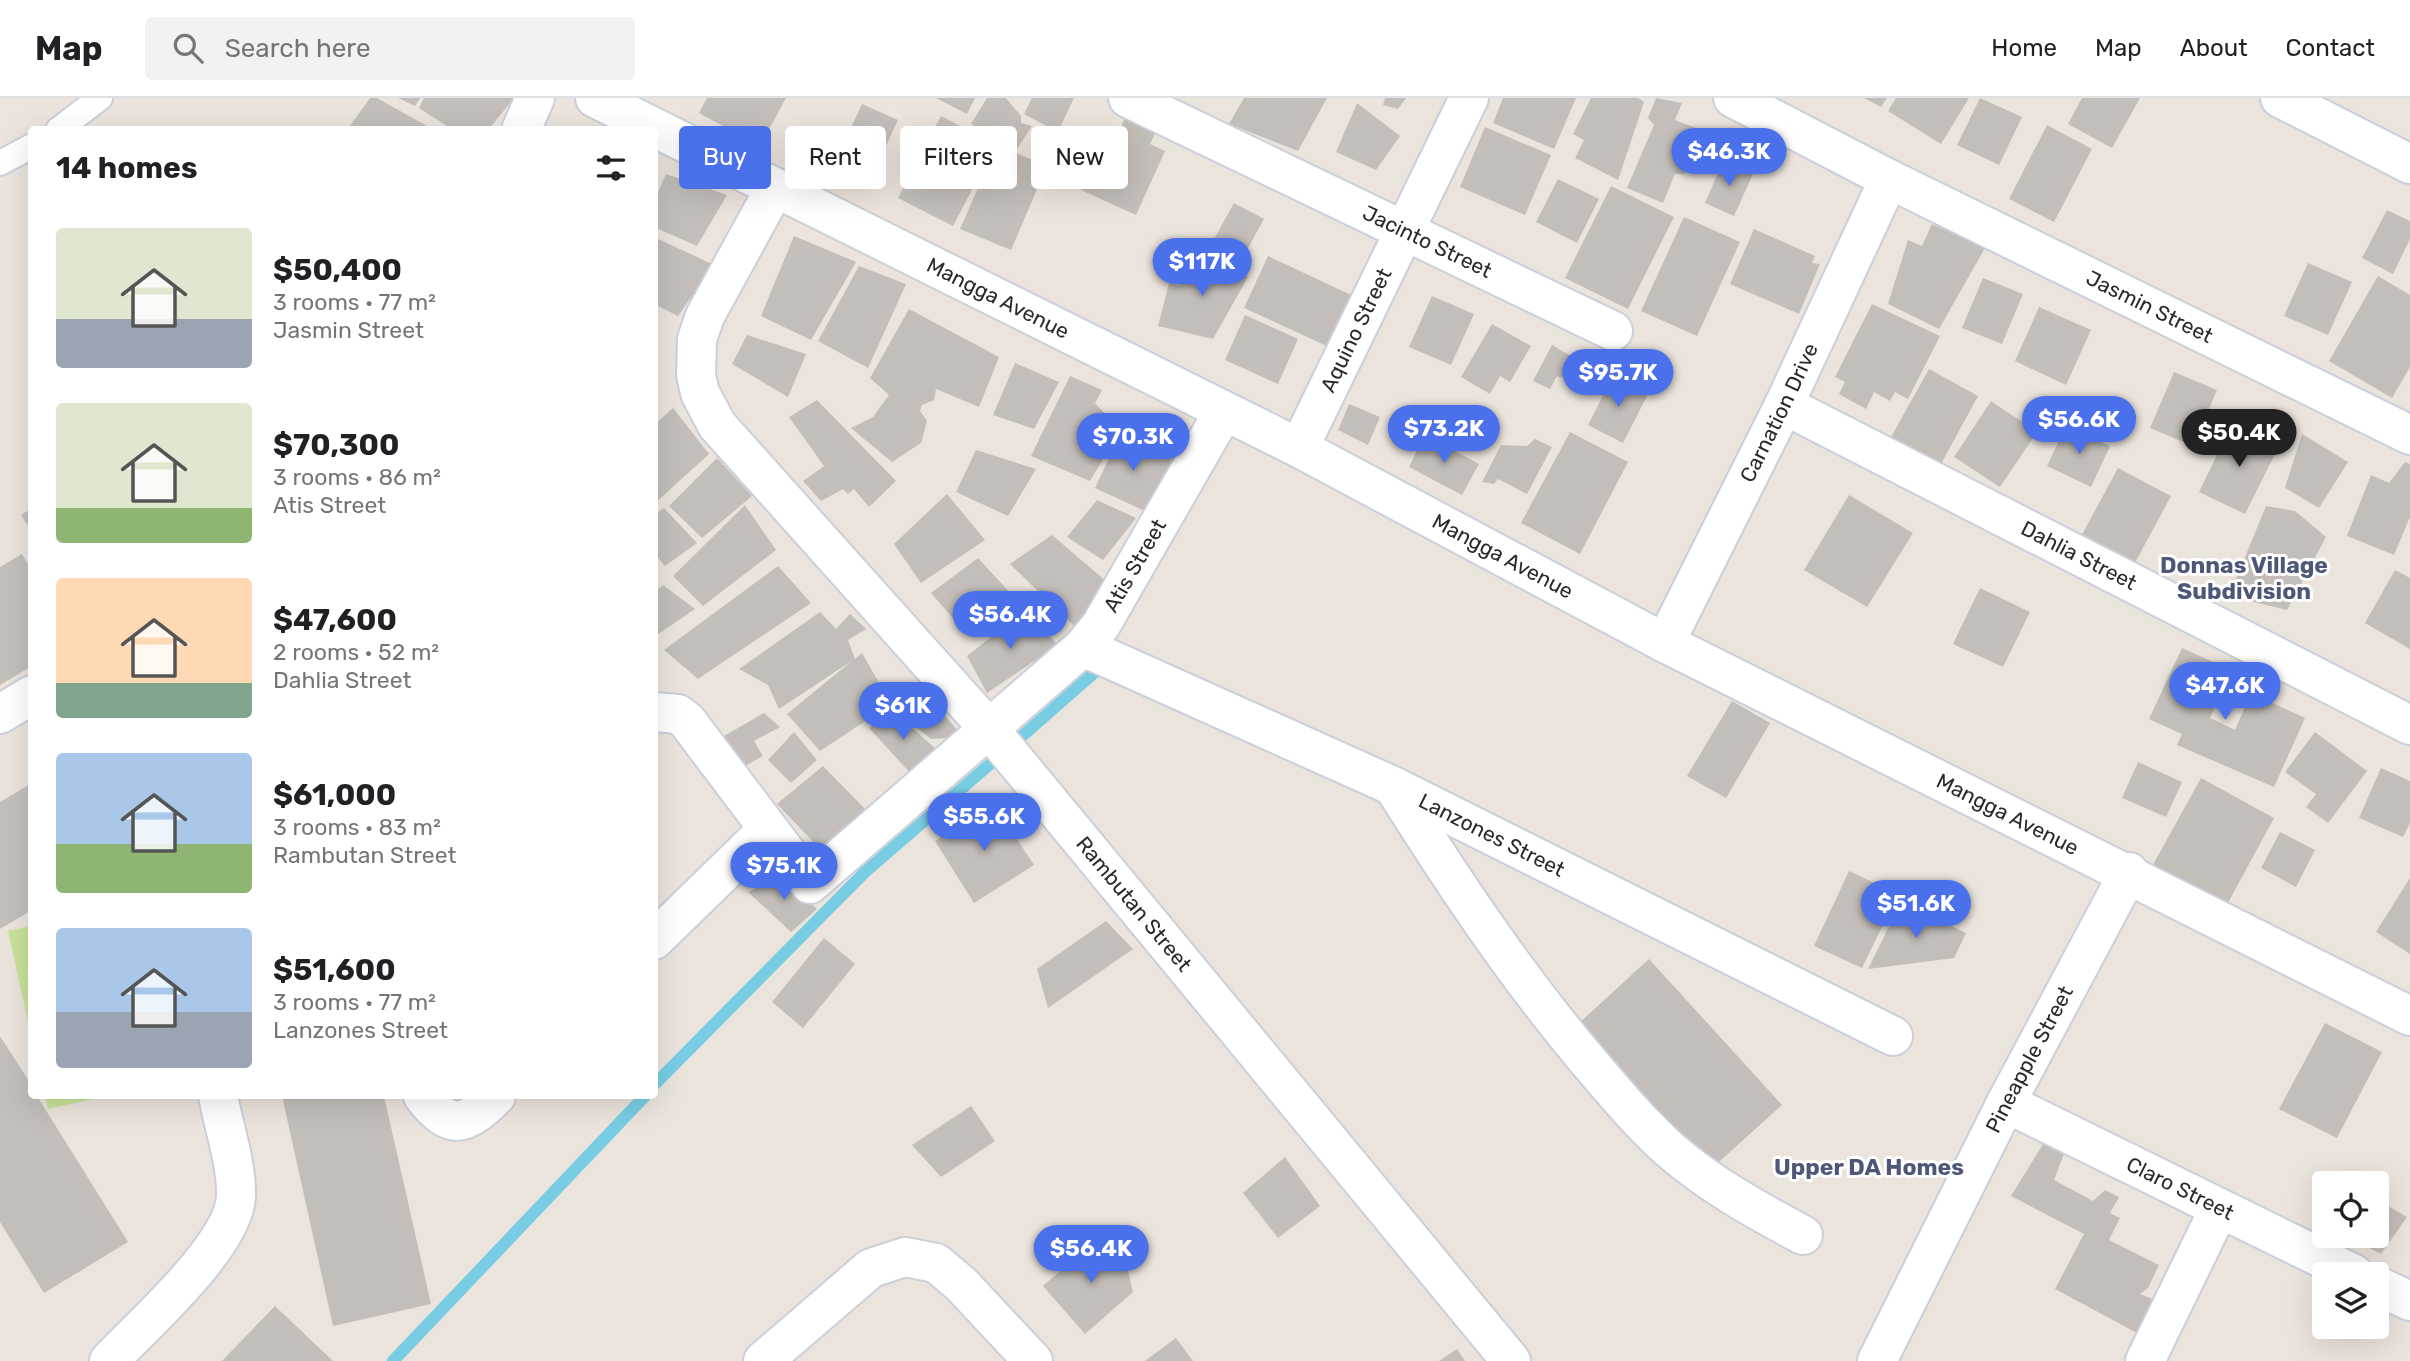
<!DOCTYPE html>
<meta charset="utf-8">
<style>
:root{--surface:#fff;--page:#f2f2f2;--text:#202124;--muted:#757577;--line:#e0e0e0;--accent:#4a70eb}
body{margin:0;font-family:Rubik,sans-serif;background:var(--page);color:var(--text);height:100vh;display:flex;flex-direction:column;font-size:26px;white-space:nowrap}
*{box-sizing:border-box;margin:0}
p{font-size:23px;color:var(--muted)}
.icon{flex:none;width:38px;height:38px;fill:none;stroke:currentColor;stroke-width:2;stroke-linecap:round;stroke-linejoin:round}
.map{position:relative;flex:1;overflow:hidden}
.panel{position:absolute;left:28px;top:28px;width:630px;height:973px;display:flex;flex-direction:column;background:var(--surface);border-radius:7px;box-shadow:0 7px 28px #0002}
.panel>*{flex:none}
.banner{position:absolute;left:679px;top:28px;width:665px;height:63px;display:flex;gap:14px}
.controls{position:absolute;left:2312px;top:1073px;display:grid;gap:14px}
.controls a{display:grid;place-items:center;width:77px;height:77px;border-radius:7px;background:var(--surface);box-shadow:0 7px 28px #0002;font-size:35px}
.price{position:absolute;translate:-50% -60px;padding:0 16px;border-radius:24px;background:var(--accent);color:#fff;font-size:23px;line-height:46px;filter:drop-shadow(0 2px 4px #0008)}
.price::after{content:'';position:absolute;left:50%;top:42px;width:21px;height:16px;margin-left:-10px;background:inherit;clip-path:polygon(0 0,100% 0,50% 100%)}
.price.on{background:#222;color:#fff}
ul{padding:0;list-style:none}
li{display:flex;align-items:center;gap:21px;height:175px;padding:0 28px}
li span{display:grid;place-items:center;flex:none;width:196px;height:140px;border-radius:7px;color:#555}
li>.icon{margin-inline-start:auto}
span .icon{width:84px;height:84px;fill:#fffc;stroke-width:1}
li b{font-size:30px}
h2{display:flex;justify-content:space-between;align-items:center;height:84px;padding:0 28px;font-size:30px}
.tag{padding:0 24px;border-radius:7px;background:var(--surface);box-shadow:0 7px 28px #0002;font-size:24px;line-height:63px}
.tag.on{background:var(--accent);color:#fff}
header{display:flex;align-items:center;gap:42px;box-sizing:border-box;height:98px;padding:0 35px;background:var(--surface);border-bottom:2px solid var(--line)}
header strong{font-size:33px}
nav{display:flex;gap:38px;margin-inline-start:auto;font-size:24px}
.search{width:490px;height:63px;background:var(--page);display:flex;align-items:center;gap:18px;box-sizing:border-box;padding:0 24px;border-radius:7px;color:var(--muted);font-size:26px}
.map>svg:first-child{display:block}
.pitch{fill:#c8e39a}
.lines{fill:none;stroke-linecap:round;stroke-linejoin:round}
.stream{stroke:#78cde4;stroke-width:12}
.building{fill:#c3beb9}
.service-casing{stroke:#cbcfda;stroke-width:28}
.minor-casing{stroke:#cbcfda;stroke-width:42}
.service{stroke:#fff;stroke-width:24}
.minor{stroke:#fff;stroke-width:38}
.labels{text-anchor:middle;stroke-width:6;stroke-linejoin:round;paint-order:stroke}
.street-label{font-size:21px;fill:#2a2a2a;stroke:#fff}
.neighbourhood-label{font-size:23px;font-weight:bold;fill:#4e5777;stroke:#fff}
</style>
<header>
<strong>Map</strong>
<div class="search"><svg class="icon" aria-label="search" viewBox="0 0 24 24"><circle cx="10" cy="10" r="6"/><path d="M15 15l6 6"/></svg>Search here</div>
<nav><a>Home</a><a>Map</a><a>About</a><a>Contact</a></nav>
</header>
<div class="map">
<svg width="2410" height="1263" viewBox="0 0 2410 1263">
<rect width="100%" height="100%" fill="#ebe4dd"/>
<!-- pitch -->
<g class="pitch">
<polygon points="31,828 32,828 31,937 8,833"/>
<polygon points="45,998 107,998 48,1011"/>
</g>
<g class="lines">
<!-- stream -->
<g class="stream">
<polyline points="1021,639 1094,575"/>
<polyline points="654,987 865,774 989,667"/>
<polyline points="393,1263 645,998"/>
</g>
</g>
<!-- building -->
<g class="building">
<polygon points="370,0 377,0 434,32 347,32"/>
<polygon points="398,0 420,0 415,8"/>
<polygon points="424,0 514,0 488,32 453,32 419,10"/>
<polygon points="707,0 786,0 760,48 699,15"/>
<polygon points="936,0 975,0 967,16"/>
<polygon points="987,0 1006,0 1021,18 1021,25 1032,28 1015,54 971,26"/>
<polygon points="1032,0 1074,0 1058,34 1024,16"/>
<polygon points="1244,0 1327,0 1298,53 1229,26"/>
<polygon points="1385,0 1406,0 1398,11 1383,7"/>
<polygon points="1503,0 1576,0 1554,51 1493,25"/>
<polygon points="1591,0 1638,0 1644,4 1618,82 1575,60 1584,42 1573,36"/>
<polygon points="1656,0 1682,5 1675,22 1701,32 1684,76 1675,76 1663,105 1627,90 1654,27 1648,20"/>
<polygon points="1864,0 1887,0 1881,9"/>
<polygon points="1896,0 1969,0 1941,46 1888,13"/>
<polygon points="1980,0 2022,19 1999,67 1957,47"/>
<polygon points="2082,0 2140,0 2112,50 2068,26"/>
<polygon points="1357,5 1400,38 1376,72 1336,54"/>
<polygon points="862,6 898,22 866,91 830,75"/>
<polygon points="1128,13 1159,27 1150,46 1165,53 1136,117 1081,92 1107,36 1116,40"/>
<polygon points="941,18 996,46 953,128 898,100"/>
<polygon points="2047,27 2092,51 2054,124 2009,101"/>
<polygon points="1485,29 1551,57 1525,117 1460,89"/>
<polygon points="997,47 1047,68 1011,152 960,131"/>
<polygon points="1723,63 1753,76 1734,118 1705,105"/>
<polygon points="666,76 727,97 697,148 654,129 654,103"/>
<polygon points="1558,81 1599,101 1577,145 1536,124"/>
<polygon points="1611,88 1674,119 1628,211 1565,180"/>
<polygon points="1234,105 1264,121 1243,159 1213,143"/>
<polygon points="2387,112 2410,123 2410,141 2393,176 2362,160"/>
<polygon points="1684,119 1740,144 1697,238 1641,213"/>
<polygon points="1932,126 1985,150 1939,231 1888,206 1908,142 1922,148"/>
<polygon points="1754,131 1815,158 1812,165 1820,166 1799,216 1730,186"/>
<polygon points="794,138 856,164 811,242 761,218"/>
<polygon points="654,139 714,167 678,218 654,206"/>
<polygon points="1200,153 1248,179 1213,241 1158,228 1169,185 1180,187"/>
<polygon points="1268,158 1351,197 1327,248 1244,210"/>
<polygon points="2308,165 2352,184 2328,237 2284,218"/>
<polygon points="859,168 906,186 868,270 818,243"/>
<polygon points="2378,178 2410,197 2410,269 2392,300 2329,263"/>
<polygon points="1983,180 2023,196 2002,246 1962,230"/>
<polygon points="1432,198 1474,216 1451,267 1409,249"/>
<polygon points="1872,206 1940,238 1908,301 1895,294 1890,303 1874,294 1866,311 1839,296 1845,284 1835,279"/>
<polygon points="2039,209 2091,232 2066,287 2015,263"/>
<polygon points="909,211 999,259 979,309 936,291 934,302 922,307 920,313 927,323 921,345 892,364 851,330 873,319 889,297 870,280"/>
<polygon points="1245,217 1298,241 1278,286 1225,262"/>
<polygon points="1492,226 1531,248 1510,284 1500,278 1490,296 1461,279"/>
<polygon points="747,237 806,256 788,299 732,266"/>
<polygon points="1552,247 1573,259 1562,280 1557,278 1550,291 1533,283"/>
<polygon points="1015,265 1059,284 1034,331 993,317"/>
<polygon points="1929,271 1978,298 1941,366 1891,339"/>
<polygon points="2174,274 2217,292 2193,348 2150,330"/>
<polygon points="1070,278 1102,292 1095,305 1109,320 1099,344 1109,351 1090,383 1031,358"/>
<polygon points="1613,278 1648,296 1623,345 1588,327"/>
<polygon points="817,302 896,383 869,409 854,391 848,396 843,391 821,403 803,383 824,368 789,319"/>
<polygon points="1991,303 2037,334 2000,389 1954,359"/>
<polygon points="1349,306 1380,319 1368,347 1338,332"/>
<polygon points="673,310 709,356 654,406 654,327"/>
<polygon points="2232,326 2279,348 2245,416 2199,394"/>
<polygon points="2066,328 2110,348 2091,389 2047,368"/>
<polygon points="1570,334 1628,364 1580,456 1521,425"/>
<polygon points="2302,336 2348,364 2319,410 2285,390"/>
<polygon points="1120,337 1173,359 1145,413 1095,390"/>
<polygon points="1425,337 1479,366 1462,397 1409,369"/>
<polygon points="1535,341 1552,349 1527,396 1498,381 1494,386 1482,384 1501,347 1527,348"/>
<polygon points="976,352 1036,371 1008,418 956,394"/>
<polygon points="717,360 752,398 702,440 669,408"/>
<polygon points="2405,364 2410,366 2410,419 2394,457 2347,438 2371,377 2389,385"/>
<polygon points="2118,370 2171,398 2130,474 2077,446"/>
<polygon points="947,396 985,442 921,485 894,446"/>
<polygon points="1849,397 1913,435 1867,509 1804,472"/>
<polygon points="1097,402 1136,420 1103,462 1067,439"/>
<polygon points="745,407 776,452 703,508 673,478"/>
<polygon points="2266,408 2295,413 2326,439 2287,512 2229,498"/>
<polygon points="32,410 32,434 21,417"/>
<polygon points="664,410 697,445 665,468 654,455 654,417"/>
<polygon points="1052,437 1107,484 1076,530 1010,466"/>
<polygon points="22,456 32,473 32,568 0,587 0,469"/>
<polygon points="978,460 1013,498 965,534 931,495"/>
<polygon points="778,468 811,505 698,581 664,552"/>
<polygon points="2395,472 2410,480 2410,551 2365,525"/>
<polygon points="663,487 695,511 654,539 654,495"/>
<polygon points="1980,490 2030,514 2003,569 1953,546"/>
<polygon points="1026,512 1058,547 987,595 967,558"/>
<polygon points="820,514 836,531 850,516 866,531 848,542 855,561 862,555 891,606 820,653 787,616 853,562 779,611 768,587 739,571"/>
<polygon points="2182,550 2222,568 2216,583 2225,586 2210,620 2235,632 2251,595 2305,620 2274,689 2177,647 2182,636 2149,621"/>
<polygon points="920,588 963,639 931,641 895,612"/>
<polygon points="1732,603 1770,625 1726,700 1687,678"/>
<polygon points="892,612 937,652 913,678 869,630"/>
<polygon points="764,615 780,629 754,643 763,658 743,669 724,638"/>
<polygon points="794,634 817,662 791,685 768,662"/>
<polygon points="2315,634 2367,673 2328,725 2306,709 2316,696 2285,674"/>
<polygon points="2138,664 2182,684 2166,719 2122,700"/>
<polygon points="823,668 869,715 821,752 777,706"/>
<polygon points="2381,670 2410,683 2410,725 2403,739 2359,720"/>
<polygon points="2201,680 2274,720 2223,814 2149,774"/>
<polygon points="32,685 32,812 0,831 0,704"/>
<polygon points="994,706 1034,767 974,805 935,743"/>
<polygon points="2280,734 2315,752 2296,789 2261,770"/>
<polygon points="1849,773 1898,796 1862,870 1814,848"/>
<polygon points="781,777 817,811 791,834 748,794"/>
<polygon points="2410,780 2410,856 2376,834"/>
<polygon points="1901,804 1966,835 1954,860 1868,871"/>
<polygon points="1106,823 1133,851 1048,910 1037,871"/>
<polygon points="824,840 855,866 803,930 772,904"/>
<polygon points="1649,861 1782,1007 1710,1072 1578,926"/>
<polygon points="2325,925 2382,954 2337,1040 2279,1011"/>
<polygon points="0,938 32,988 32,998 37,998 128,1144 44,1195 0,1124"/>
<polygon points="282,998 384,998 431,1206 333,1228"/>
<polygon points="971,1008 995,1043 941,1079 912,1047"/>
<polygon points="2048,1038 2067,1048 2054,1082 2093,1103 2105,1092 2119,1099 2110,1115 2120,1120 2109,1142 2159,1167 2148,1190 2140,1196 2160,1204 2139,1236 2055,1191 2084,1136 2011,1098"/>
<polygon points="1285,1059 1320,1108 1278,1140 1243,1095"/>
<polygon points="2376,1101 2407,1119 2381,1156 2346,1138 2376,1138"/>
<polygon points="1100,1138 1127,1169 1133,1194 1085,1236 1043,1188"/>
<polygon points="275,1208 333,1263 222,1263"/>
<polygon points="1176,1240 1193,1263 1145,1263"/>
<polygon points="1457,1251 1465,1263 1439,1263"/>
</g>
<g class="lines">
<!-- service casing -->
<g class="service-casing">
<g id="service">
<polyline points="58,32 100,0"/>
<polyline points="0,65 32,48"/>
</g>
</g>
<!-- minor casing -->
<g class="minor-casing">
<g id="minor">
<path id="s1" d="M595,0L1299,350L1665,545L2410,918"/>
<path id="s2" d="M1128,0L1613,233"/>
<path id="s3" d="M1733,0L1889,81L2410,337"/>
<polyline points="2280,0 2410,66"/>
<polyline points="521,32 535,0"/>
<path id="s4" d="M775,90L705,218L697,241L696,277L700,295L717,327L990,632L1511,1263"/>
<path id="s5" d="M1784,307L2410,627"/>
<path id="s6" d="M1299,350L1469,0"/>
<path id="s7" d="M1665,545L1784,307L1889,81"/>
<path id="s8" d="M1083,549L1393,688L1893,938"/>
<path id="s9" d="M654,614L678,616L687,623L810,786L1083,549L1101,527L1224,313"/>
<polyline points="0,616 32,597"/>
<path d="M1393,688C1452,782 1512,872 1583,957C1610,989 1638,1023 1669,1051C1709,1086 1756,1112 1803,1137"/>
<polyline points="654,842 768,731"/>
<path d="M423,998C451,1034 465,1028 496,998"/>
<path id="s10" d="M2006,1005L2354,1176"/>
<polyline points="2376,1187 2410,1203"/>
<path d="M109,1263C144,1226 233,1148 236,1099C237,1066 224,1030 218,998"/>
<polyline points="763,1263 871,1170 905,1159 936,1165 961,1186 1033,1263"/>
<path id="s11" d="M1877,1263L2006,1005L2129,774"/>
<polyline points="2145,1263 2219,1111"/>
</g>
</g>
<!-- service -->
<use href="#service" class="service"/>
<!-- minor -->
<use href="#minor" class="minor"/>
</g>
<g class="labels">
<!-- street labels -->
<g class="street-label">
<text dy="7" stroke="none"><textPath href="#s2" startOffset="332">Jacinto Street</textPath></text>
<text dy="7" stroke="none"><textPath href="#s1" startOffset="450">Mangga Avenue</textPath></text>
<text dy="7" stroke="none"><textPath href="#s3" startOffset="466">Jasmin Street</textPath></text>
<text dy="7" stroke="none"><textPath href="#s6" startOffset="131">Aquino Street</textPath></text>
<text dy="7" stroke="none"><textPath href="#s7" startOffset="257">Carnation Drive</textPath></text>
<text dy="7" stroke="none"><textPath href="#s5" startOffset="331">Dahlia Street</textPath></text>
<text dy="7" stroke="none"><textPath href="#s1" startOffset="1017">Mangga Avenue</textPath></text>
<text dy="7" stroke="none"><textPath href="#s9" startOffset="698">Atis Street</textPath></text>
<text dy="7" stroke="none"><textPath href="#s1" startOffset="1584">Mangga Avenue</textPath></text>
<text dy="7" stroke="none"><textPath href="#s8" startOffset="450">Lanzones Street</textPath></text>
<text dy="7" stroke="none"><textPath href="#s4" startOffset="896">Rambutan Street</textPath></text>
<text dy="7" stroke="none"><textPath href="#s11" startOffset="338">Pineapple Street</textPath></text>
<text dy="7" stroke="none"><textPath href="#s10" startOffset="194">Claro Street</textPath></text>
</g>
<!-- neighbourhood labels -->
<g class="neighbourhood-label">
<text x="2244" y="475">Donnas Village<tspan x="2244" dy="26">Subdivision</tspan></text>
<text x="1869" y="1077">Upper DA Homes</text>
</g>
</g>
</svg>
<div class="controls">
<a><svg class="icon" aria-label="locate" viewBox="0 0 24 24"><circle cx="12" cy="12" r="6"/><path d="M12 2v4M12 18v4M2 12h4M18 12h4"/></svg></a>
<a><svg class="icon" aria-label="layers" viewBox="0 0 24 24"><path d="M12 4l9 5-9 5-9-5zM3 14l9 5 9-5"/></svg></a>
</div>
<b class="price" style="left:1729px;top:90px">$46.3K</b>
<b class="price" style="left:1202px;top:200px">$117K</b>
<b class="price" style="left:1618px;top:311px">$95.7K</b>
<b class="price" style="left:2079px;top:358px">$56.6K</b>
<b class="price" style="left:1444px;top:367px">$73.2K</b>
<b class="price on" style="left:2239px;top:371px">$50.4K</b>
<b class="price" style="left:1133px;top:375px">$70.3K</b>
<b class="price" style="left:1010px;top:553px">$56.4K</b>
<b class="price" style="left:2225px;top:624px">$47.6K</b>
<b class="price" style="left:903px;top:644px">$61K</b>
<b class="price" style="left:984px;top:755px">$55.6K</b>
<b class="price" style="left:784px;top:804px">$75.1K</b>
<b class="price" style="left:1916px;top:842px">$51.6K</b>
<b class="price" style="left:1091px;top:1187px">$56.4K</b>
<div class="banner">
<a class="tag on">Buy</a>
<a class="tag">Rent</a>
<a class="tag">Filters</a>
<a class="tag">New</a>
</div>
<section class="panel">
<h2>14 homes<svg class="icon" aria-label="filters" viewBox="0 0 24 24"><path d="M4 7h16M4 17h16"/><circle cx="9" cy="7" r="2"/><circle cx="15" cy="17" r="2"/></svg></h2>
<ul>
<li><span style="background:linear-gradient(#dfe7d0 65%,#9aa5b1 0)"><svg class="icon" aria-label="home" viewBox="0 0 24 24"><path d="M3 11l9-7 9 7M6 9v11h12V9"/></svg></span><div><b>$50,400</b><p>3 rooms · 77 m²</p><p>Jasmin Street</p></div></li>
<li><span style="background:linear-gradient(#dfe7d0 75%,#8fb573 0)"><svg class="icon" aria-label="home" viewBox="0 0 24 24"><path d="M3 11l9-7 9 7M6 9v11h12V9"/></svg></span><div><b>$70,300</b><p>3 rooms · 86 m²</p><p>Atis Street</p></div></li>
<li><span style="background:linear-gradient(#ffd9b3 75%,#7fa58c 0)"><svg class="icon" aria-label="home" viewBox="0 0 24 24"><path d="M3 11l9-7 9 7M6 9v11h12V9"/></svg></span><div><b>$47,600</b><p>2 rooms · 52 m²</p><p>Dahlia Street</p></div></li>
<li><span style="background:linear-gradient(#a9c7e8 65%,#8fb573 0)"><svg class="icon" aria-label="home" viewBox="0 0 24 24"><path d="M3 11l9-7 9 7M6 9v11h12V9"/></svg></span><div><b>$61,000</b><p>3 rooms · 83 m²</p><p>Rambutan Street</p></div></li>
<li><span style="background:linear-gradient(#a9c7e8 60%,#9aa5b1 0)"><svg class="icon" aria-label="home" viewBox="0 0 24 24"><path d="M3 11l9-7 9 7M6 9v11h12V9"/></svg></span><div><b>$51,600</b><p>3 rooms · 77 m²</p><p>Lanzones Street</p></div></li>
</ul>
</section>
</div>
